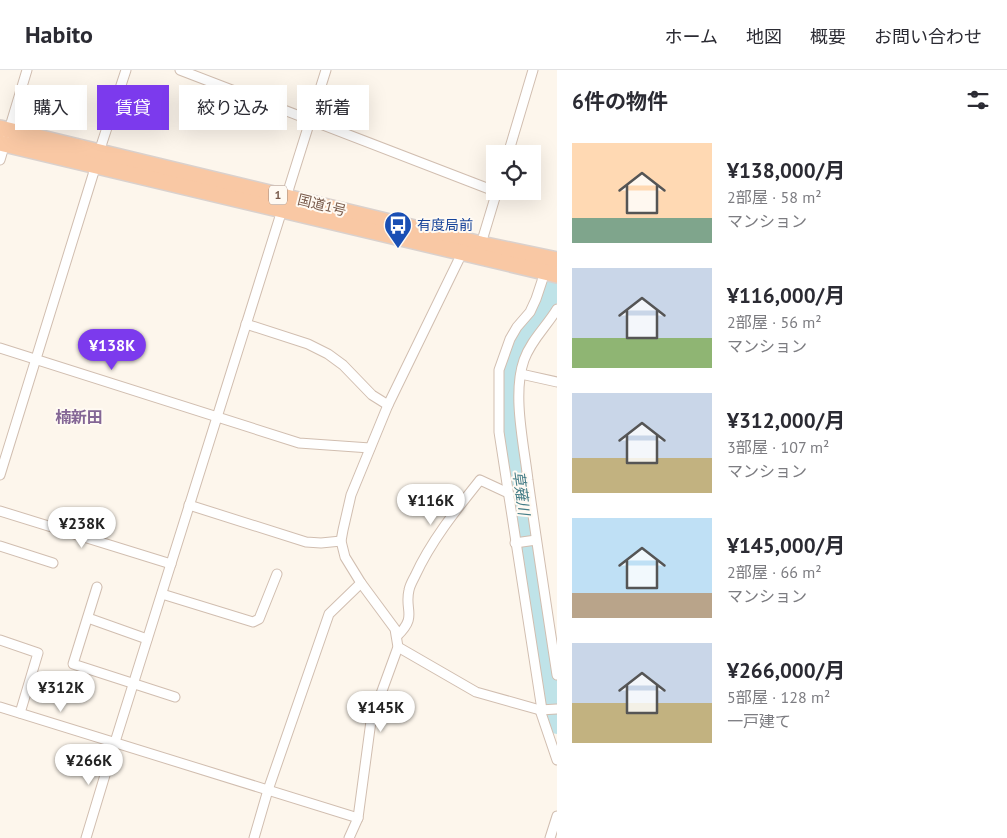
<!DOCTYPE html>
<html lang="ja">
<meta charset="utf-8">
<style>
:root{--surface:#fff;--page:#f2f2f3;--text:#2b2b33;--muted:#7c7c81;--line:#e1e1e2;--accent:#7c3aed}
body{margin:0;font-family:"PT Sans","Noto Sans JP",sans-serif;background:var(--page);color:var(--text);height:100vh;display:flex;flex-direction:column;font-size:19px;white-space:nowrap}
*{box-sizing:border-box;margin:0}
p{font-size:16px;color:var(--muted)}
.icon{flex:none;width:28px;height:28px;fill:none;stroke:currentColor;stroke-width:2;stroke-linecap:round;stroke-linejoin:round}
.map{position:relative;flex:1;overflow:hidden}
.details{display:flex;flex-direction:column;background:var(--surface);width:450px}
.details>*{flex:none}
.top-card{position:absolute;left:15px;top:15px;width:466px;height:45px;display:flex;gap:10px}
.fabs{position:absolute;left:486px;top:75px;display:grid;gap:10px}
.fabs a{display:grid;place-items:center;width:55px;height:55px;border-radius:0px;background:var(--surface);box-shadow:0 5px 20px #0002;font-size:25px}
.price{position:absolute;translate:-50% -42px;padding:0 11px;border-radius:18px;background:#fff;color:#222;font-size:16px;line-height:32px;filter:drop-shadow(0 1px 2px #0008)}
.price::after{content:'';position:absolute;left:50%;top:30px;width:15px;height:11px;margin-left:-8px;background:inherit;clip-path:polygon(0 0,100% 0,50% 100%)}
.price.selected{background:var(--accent);color:#fff}
ul{padding:0;list-style:none}
li{display:flex;align-items:center;gap:15px;height:125px;padding:0 15px}
li span{display:grid;place-items:center;flex:none;width:140px;height:100px;border-radius:0px;color:#555}
li>.icon{margin-inline-start:auto}
span .icon{width:60px;height:60px;fill:#fffc;stroke-width:1}
li b{font-size:21px}
h2{display:flex;justify-content:space-between;align-items:center;height:60px;padding:0 15px;font-size:21px}
.tag{padding:0 18px;border-radius:0px;background:var(--surface);box-shadow:0 5px 20px #0002;font-size:18px;line-height:45px}
.tag.selected{background:var(--accent);color:#fff}
header{display:flex;align-items:center;gap:30px;box-sizing:border-box;height:70px;padding:0 25px;background:var(--surface);border-bottom:1px solid var(--line)}
header strong{font-size:24px}
nav{display:flex;gap:28px;margin-inline-start:auto;font-size:18px}
main{display:flex;flex:1;min-height:0}
.map>svg:first-child{display:block}
.lines{fill:none;stroke-linecap:round;stroke-linejoin:round}
.river{stroke:#bfe3e8;stroke-width:20}
.minor-casing{stroke:#d1beb0;stroke-width:11}
.trunk-casing{stroke:#dad1cd;stroke-width:18}
.minor{stroke:#fff;stroke-width:9}
.trunk{stroke:#f9c8a4;stroke-width:15}
.labels{text-anchor:middle;stroke-width:4;stroke-linejoin:round;paint-order:stroke}
.shield{fill:#fffaf3;stroke:#a28b7f;stroke-width:1}
.shield-label{font-size:12px;font-weight:bold;fill:#7a5c4d}
.street-label{font-size:14px;fill:#7a5c4d;stroke:#fffaf3}
.transit-label{font-size:14px;fill:#164399;stroke:#fffaf3;text-anchor:start}
.water-label{font-size:15px;font-style:italic;fill:#437c86;stroke:#fffaf3}
.quarter-label{font-size:16px;font-weight:bold;fill:#846695;stroke:#fffaf3}
</style>
<header>
<strong>Habito</strong>
<nav><a>ホーム</a><a>地図</a><a>概要</a><a>お問い合わせ</a></nav>
</header>
<main>
<div class="map">
<svg width="557" height="768" viewBox="0 0 557 768">
<rect width="100%" height="100%" fill="#fdf6ec"/>
<g class="lines">
<!-- river -->
<path class="river" d="M557,201C553,216 548,231 540,244C534,254 526,263 520,273C504,302 508,337 511,368L548,610L557,654"/>
<!-- minor casing -->
<g class="minor-casing">
<g id="minor">
<polyline points="180,0 497,122"/>
<polyline points="99,82 126,0"/>
<polyline points="508,84 533,0"/>
<polyline points="0,90 27,0"/>
<polyline points="478,175 481,174 497,121"/>
<path d="M557,239C547,256 531,270 524,290C512,324 524,375 528,410C537,475 547,540 557,605"/>
<polyline points="246,254 308,274 328,284 343,295 372,325 388,335"/>
<polyline points="0,278 299,373 370,378"/>
<polyline points="521,304 557,312"/>
<polyline points="0,405 96,95"/>
<polyline points="189,435 306,472 321,473 341,471"/>
<polyline points="0,441 171,494"/>
<polyline points="515,473 536,470"/>
<polyline points="0,476 53,493"/>
<polyline points="97,517 73,594 175,627"/>
<polyline points="162,524 253,552 259,549 277,504"/>
<polyline points="88,548 147,569"/>
<path d="M397,566C418,546 404,541 409,520C410,515 413,510 415,506C431,471 456,440 480,410L508,423"/>
<polyline points="0,570 38,583 20,643"/>
<polyline points="398,577 476,622 540,640 557,639"/>
<polyline points="0,637 358,748"/>
<polyline points="540,640 557,690"/>
<polyline points="542,640 499,362 499,300 510,269 517,257 530,242 536,229 545,202"/>
<polyline points="86,768 115,672 326,0"/>
<polyline points="254,768 268,720 329,544 361,513"/>
<polyline points="349,768 358,748 371,651 398,577 395,559 361,513 345,487 341,471 343,460 351,425 388,335 462,183 466,181"/>
<polyline points="550,768 557,746"/>
</g>
</g>
<!-- trunk casing -->
<g class="trunk-casing">
<g id="trunk">
<polyline points="0,58 481,174 557,190"/>
<polyline points="0,73 557,205"/>
</g>
</g>
<!-- minor -->
<use href="#minor" class="minor"/>
<!-- trunk -->
<use href="#trunk" class="trunk"/>
</g>
<!-- icons -->
<defs>
<g id="bus-pin" transform="scale(1.4375)"><path d="M0 17L-7.5 6A9.5 9.5 0 1 1 7.5 6Z" fill="#1a4fb4" stroke="#fffaf3"/><path d="M-5-6H5V4H4V6H2V4H-2V6H-4V4H-5ZM-3.5-4V0h7V-4ZM-3.5 1.2v1.5H-2V1.2ZM2 1.2v1.5H3.5V1.2Z" fill="#fff"/></g>
</defs>
<g fill-rule="evenodd">
<use href="#bus-pin" x="398" y="155"/>
</g>
<g class="labels">
<!-- shield labels -->
<rect class="shield" x="269" y="115.5" width="18" height="19" rx="4"/>
<g class="shield-label">
<text x="278" y="129">1</text>
</g>
<!-- street labels -->
<g class="street-label">
<text transform="translate(322 135) rotate(14)" y="5">国道1号</text>
</g>
<!-- transit labels -->
<g class="transit-label">
<text x="417" y="160">有度局前</text>
</g>
<!-- water labels -->
<g class="water-label">
<text transform="translate(521 423) rotate(82)" y="5">草薙川</text>
</g>
<!-- quarter labels -->
<g class="quarter-label">
<text x="79" y="353">楠新田</text>
</g>
</g>
</svg>
<div class="fabs">
<a><svg class="icon" aria-label="locate" viewBox="0 0 24 24"><circle cx="12" cy="12" r="6"/><path d="M12 2v4M12 18v4M2 12h4M18 12h4"/></svg></a>
</div>
<b class="price selected" style="left:112px;top:301px">¥138K</b>
<b class="price" style="left:431px;top:456px">¥116K</b>
<b class="price" style="left:82px;top:479px">¥238K</b>
<b class="price" style="left:61px;top:643px">¥312K</b>
<b class="price" style="left:381px;top:663px">¥145K</b>
<b class="price" style="left:89px;top:716px">¥266K</b>
<div class="top-card">
<a class="tag">購入</a>
<a class="tag selected">賃貸</a>
<a class="tag">絞り込み</a>
<a class="tag">新着</a>
</div>
</div>
<section class="details">
<h2>6件の物件<svg class="icon" aria-label="filters" viewBox="0 0 24 24"><path d="M4 7h16M4 17h16"/><circle cx="9" cy="7" r="2"/><circle cx="15" cy="17" r="2"/></svg></h2>
<ul>
<li><span style="background:linear-gradient(#ffd9b3 75%,#7fa58c 0)"><svg class="icon" aria-label="home" viewBox="0 0 24 24"><path d="M3 11l9-7 9 7M6 9v11h12V9"/></svg></span><div><b>¥138,000/月</b><p>2部屋 · 58 m²</p><p>マンション</p></div></li>
<li><span style="background:linear-gradient(#c9d6e8 70%,#8fb573 0)"><svg class="icon" aria-label="home" viewBox="0 0 24 24"><path d="M3 11l9-7 9 7M6 9v11h12V9"/></svg></span><div><b>¥116,000/月</b><p>2部屋 · 56 m²</p><p>マンション</p></div></li>
<li><span style="background:linear-gradient(#c9d6e8 65%,#c2b280 0)"><svg class="icon" aria-label="home" viewBox="0 0 24 24"><path d="M3 11l9-7 9 7M6 9v11h12V9"/></svg></span><div><b>¥312,000/月</b><p>3部屋 · 107 m²</p><p>マンション</p></div></li>
<li><span style="background:linear-gradient(#bfe0f5 75%,#b9a48a 0)"><svg class="icon" aria-label="home" viewBox="0 0 24 24"><path d="M3 11l9-7 9 7M6 9v11h12V9"/></svg></span><div><b>¥145,000/月</b><p>2部屋 · 66 m²</p><p>マンション</p></div></li>
<li><span style="background:linear-gradient(#c9d6e8 60%,#c2b280 0)"><svg class="icon" aria-label="home" viewBox="0 0 24 24"><path d="M3 11l9-7 9 7M6 9v11h12V9"/></svg></span><div><b>¥266,000/月</b><p>5部屋 · 128 m²</p><p>一戸建て</p></div></li>
</ul>
</section>
</main>
